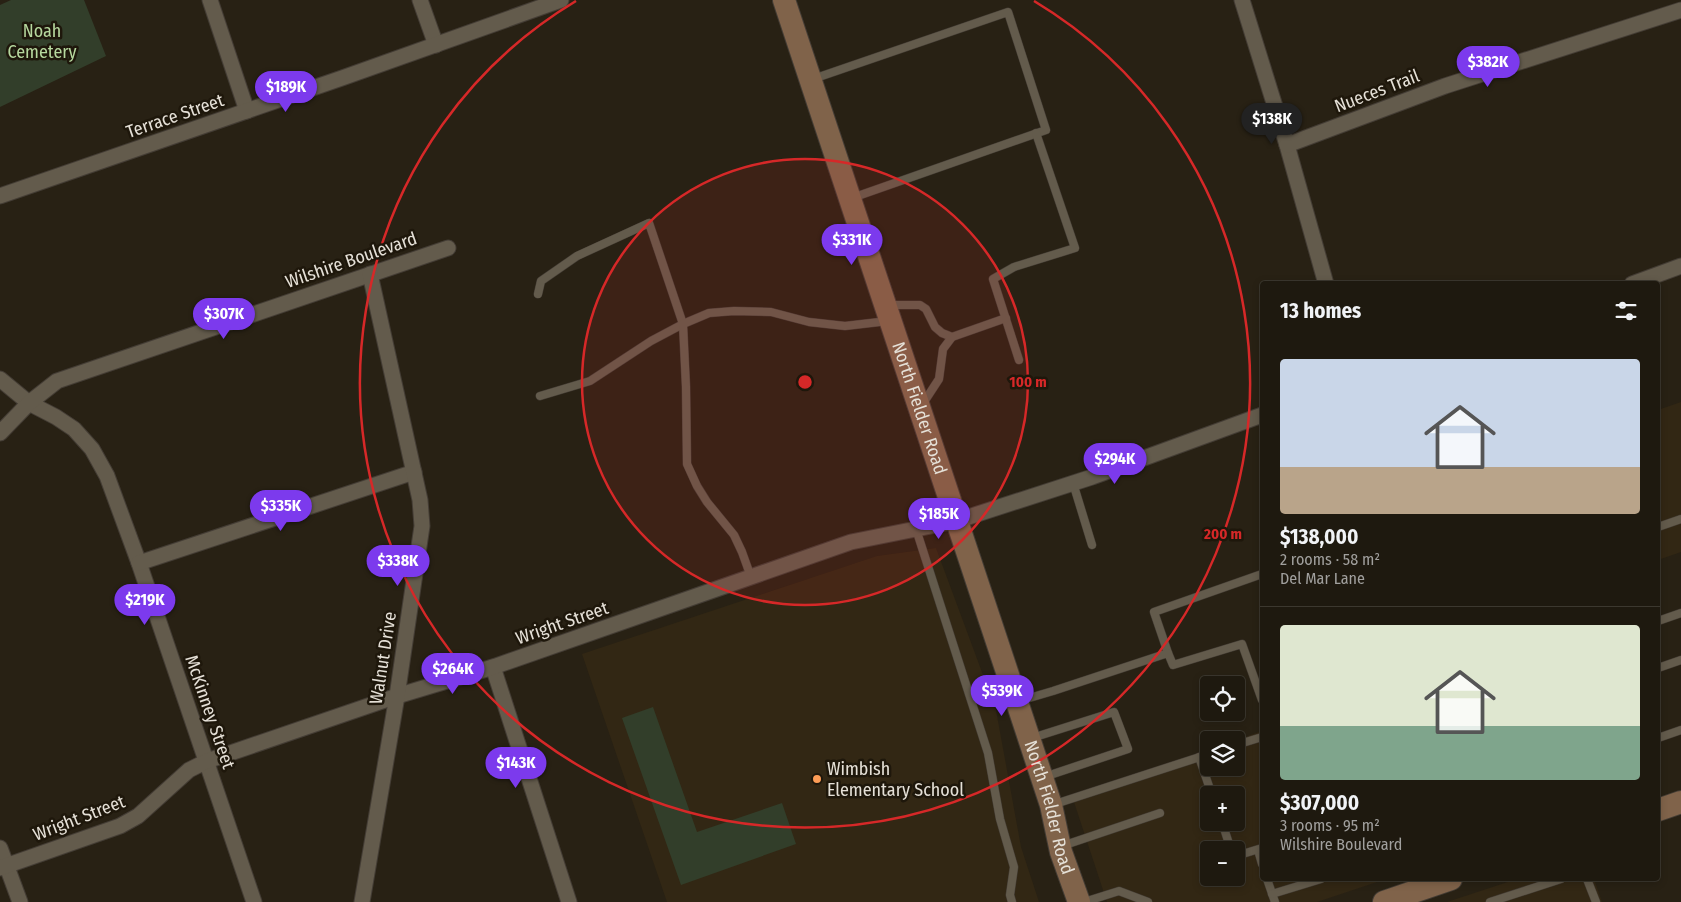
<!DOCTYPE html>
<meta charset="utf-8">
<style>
:root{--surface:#1e190f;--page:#2b261d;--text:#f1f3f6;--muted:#a1a09e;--line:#3c382f;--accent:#7c3aed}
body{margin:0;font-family:"Fira Sans Condensed",sans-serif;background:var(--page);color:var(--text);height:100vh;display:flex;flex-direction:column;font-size:19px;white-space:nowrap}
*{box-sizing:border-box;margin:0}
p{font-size:16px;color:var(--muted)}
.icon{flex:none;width:28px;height:28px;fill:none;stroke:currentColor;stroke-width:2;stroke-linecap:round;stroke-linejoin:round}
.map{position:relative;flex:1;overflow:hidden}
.sheet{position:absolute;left:1260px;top:281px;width:400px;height:600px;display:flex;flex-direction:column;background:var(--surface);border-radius:5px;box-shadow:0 2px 8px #0003,0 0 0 1px var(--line)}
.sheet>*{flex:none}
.fabs{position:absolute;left:1200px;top:676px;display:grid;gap:10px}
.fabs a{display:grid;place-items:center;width:45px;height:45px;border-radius:5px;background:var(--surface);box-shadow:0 2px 8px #0003,0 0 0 1px var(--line);font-size:25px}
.price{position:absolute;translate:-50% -42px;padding:0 11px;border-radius:18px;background:var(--accent);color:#fff;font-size:16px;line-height:32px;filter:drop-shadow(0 1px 2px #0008)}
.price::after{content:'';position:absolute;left:50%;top:30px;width:15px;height:11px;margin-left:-8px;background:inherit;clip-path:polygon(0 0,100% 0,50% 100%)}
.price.current{background:#222;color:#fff}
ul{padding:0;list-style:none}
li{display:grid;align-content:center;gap:10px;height:265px;padding:0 20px}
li+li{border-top:1px solid var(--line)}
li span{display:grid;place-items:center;height:155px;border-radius:5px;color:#555}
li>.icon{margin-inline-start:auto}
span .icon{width:90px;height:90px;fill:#fffc;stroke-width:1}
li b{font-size:21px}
h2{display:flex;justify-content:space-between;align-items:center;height:60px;padding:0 20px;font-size:21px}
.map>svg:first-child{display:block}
.built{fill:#322714;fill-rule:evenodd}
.green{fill:#323e2a}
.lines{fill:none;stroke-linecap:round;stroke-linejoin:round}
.service-casing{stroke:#443d35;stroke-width:9}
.minor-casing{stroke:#443d35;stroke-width:17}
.secondary-casing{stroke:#443d35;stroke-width:24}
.service{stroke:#635b4c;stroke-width:8}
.minor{stroke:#635b4c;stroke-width:15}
.secondary{stroke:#80634a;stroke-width:22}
.ring{fill:none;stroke:#d62828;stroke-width:2.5}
.poi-dot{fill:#fd9c56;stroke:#1e170b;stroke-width:2}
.labels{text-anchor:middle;stroke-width:5;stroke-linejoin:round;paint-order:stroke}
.park-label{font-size:18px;fill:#b6d89e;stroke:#1e170b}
.street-label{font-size:18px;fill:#e5e0d7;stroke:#1e170b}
.poi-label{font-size:18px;fill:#e5e0d7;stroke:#1e170b;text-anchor:start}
.centre{fill:#d62828;stroke:#1e170b;stroke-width:2.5}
.ring-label{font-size:15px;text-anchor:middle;font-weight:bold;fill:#d62828;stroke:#1e170b;stroke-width:5;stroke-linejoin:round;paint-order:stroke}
</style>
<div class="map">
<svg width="1681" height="902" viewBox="0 0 1681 902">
<rect width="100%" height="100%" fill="#282114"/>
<!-- built -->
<g class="built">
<polygon points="1681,402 1681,552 1658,560 1658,410"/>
<polygon points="936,548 996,710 1021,847 1039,902 667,902 582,654 877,556"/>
<path d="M1262,731V879H1386L1317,902H1107L1072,796L1209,750V768H1236V740ZM1209,795H1236V822H1209ZM1209,850H1236V878H1209Z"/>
<polygon points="1517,879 1594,879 1602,902 1447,902"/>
</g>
<!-- green -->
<g class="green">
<polygon points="11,0 84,0 106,56 0,107 0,5"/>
<polygon points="653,707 697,832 782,803 796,844 681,885 622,718"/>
</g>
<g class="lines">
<!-- service casing -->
<g class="service-casing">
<g id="service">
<polyline points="813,79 1008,12 1046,130 852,198"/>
<polyline points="538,294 541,281 577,256 649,223 683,324 651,341 590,381 540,396"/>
<polyline points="887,305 920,305 926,309 935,327 942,333 952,337"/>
<polyline points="1019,360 993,279 1014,267 1075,248 1036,133"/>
<polyline points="922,405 939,379 943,349 952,337 1006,318"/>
<polyline points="1073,483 1092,545"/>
<polyline points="1658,527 1681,519"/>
<polyline points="916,529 988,753 1000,819 1014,867 1010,895 1012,902"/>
<polyline points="751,577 742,552 734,535 707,502 697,486 687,464 686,387 683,324 709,313 734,311 771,312 809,322 845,326 888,321"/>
<polyline points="1658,621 1681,613"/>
<polyline points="1168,653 1154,612 1262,574"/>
<polyline points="1658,668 1681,660"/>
<polyline points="969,693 1008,682"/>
<polyline points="1019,701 1053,691 1168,653 1173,665 1242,644 1262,700"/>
<polyline points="1032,738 1114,712 1128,749 1044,777"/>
<polyline points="1658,738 1681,730"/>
<polyline points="1236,745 1262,737"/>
<polyline points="1199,757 1212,795"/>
<polyline points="1052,805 1209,754"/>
<polyline points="1222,822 1231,850"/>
<polyline points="1062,846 1160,813"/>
<polyline points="1258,850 1262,864"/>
<polyline points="1236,856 1262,848"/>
<polyline points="1267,879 1275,902"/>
<polyline points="1587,879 1596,902"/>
<polyline points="1272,894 1321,879"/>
<polyline points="1084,902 1119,891 1148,902"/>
<polyline points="1490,902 1561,879"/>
</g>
</g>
<!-- minor casing -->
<g class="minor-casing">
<g id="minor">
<polyline points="210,0 247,111"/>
<polyline points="420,0 436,45"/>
<polyline points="1242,0 1287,145 1326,284"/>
<polyline points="1287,145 1445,86 1681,10"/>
<polyline points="0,196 342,78 561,0"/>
<polyline points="1632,284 1681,266"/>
<polyline points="0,379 29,403 56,417 74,429 92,449 107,476 139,563 254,902"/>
<polyline points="0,433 29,403 57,381 448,248"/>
<polyline points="139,563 414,472"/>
<polyline points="493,667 569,902"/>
<polyline points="0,848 20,902"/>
<polyline points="0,868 120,826 138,816 189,770 207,761 397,696 493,667 851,542 956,521 1092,477 1262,415"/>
<polyline points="362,902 397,696 422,526 420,500 370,274"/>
</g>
</g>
<!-- secondary casing -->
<g class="secondary-casing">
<g id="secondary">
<path id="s1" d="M784,0L1017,702L1051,805L1061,852L1079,902"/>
<polyline points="1658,810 1681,802"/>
<polyline points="1384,902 1451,879"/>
</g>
</g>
<!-- service -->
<use href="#service" class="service"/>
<!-- minor -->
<use href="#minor" class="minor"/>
<!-- secondary -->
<use href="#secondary" class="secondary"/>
</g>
<!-- distance rings -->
<circle cx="805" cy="382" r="223" fill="#d62828" fill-opacity=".12"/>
<g class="ring">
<circle cx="805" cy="382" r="223"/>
<path d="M1034 1A445 445 0 1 1 576 1"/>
</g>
<!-- markers -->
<circle class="poi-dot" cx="817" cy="779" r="5"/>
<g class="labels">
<!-- park labels -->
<g class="park-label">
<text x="42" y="37">Noah<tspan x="42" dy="21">Cemetery</tspan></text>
</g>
<!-- street labels -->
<g class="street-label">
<text transform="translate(1377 91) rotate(-21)" y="6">Nueces Trail</text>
<text transform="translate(175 116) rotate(-19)" y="6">Terrace Street</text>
<text transform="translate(351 260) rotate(-19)" y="6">Wilshire Boulevard</text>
<text dy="6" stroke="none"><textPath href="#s1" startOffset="430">North Fielder Road</textPath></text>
<text transform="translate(562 623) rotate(-19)" y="6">Wright Street</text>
<text transform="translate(383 658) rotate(-81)" y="6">Walnut Drive</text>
<text transform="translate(210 712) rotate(71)" y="6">McKinney Street</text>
<text dy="6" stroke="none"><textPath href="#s1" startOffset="850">North Fielder Road</textPath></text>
<text transform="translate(79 818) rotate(-21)" y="6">Wright Street</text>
</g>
<!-- poi labels -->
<g class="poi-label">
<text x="827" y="775">Wimbish<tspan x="827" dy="21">Elementary School</tspan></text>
</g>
</g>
<circle cx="805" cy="382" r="8" class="centre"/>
<g class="ring-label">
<text x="1028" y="387">100 m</text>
<text x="1223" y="539">200 m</text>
</g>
</svg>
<div class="fabs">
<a><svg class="icon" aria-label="locate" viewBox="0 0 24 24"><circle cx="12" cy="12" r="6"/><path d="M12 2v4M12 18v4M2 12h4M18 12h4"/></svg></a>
<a><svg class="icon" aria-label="layers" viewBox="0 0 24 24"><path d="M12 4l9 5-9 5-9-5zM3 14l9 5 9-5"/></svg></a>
<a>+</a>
<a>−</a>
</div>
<b class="price" style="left:1488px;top:88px">$382K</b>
<b class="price" style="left:286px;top:113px">$189K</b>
<b class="price current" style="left:1272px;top:145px">$138K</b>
<b class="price" style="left:852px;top:266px">$331K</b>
<b class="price" style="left:224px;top:340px">$307K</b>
<b class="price" style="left:1115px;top:485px">$294K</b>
<b class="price" style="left:281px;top:532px">$335K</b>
<b class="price" style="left:939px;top:540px">$185K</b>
<b class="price" style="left:398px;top:587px">$338K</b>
<b class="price" style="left:145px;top:626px">$219K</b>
<b class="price" style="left:453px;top:695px">$264K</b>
<b class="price" style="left:1002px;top:717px">$539K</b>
<b class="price" style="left:516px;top:789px">$143K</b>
<section class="sheet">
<h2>13 homes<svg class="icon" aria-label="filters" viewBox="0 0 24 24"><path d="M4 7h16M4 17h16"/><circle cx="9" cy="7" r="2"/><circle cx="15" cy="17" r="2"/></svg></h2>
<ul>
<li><span style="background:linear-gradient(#c9d6e8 70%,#b9a48a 0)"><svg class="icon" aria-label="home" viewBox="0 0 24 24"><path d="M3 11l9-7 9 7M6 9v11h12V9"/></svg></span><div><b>$138,000</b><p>2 rooms · 58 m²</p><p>Del Mar Lane</p></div></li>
<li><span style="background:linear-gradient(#dfe7d0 65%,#7fa58c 0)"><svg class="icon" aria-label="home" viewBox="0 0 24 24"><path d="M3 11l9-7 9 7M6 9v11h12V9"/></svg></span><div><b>$307,000</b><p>3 rooms · 95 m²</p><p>Wilshire Boulevard</p></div></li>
</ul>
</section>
</div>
